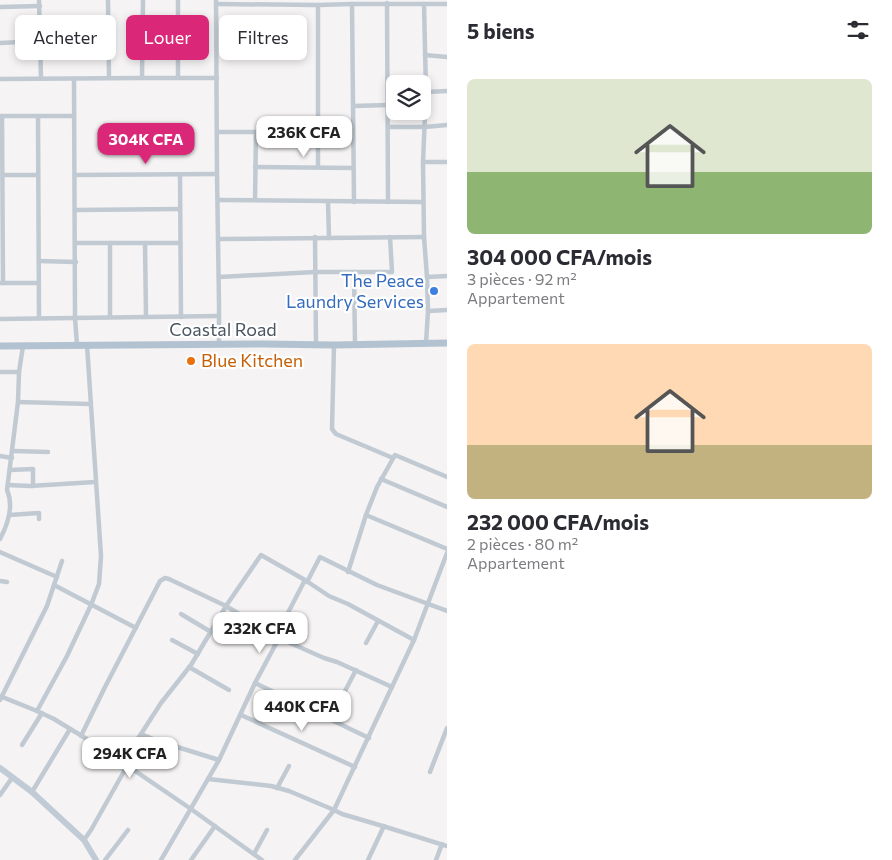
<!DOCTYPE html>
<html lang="fr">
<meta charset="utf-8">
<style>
:root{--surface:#fff;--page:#f7f7f7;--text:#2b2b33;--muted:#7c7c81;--accent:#db2777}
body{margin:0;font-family:Commissioner,sans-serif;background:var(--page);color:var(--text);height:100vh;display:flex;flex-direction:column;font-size:19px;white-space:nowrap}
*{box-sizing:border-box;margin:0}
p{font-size:16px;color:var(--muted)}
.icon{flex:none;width:28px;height:28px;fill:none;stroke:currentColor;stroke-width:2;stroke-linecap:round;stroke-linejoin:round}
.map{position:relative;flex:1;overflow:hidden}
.sheet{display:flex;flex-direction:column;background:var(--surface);width:445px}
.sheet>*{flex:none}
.top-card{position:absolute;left:15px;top:15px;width:356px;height:45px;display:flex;gap:10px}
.controls{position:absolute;left:386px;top:75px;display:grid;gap:10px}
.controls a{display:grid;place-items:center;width:45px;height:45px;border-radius:8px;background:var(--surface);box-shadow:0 2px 8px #0003;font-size:25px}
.price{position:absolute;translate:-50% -42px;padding:0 11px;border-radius:10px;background:#fff;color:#222;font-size:16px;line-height:32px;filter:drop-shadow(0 1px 2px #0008)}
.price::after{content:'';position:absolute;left:50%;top:30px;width:15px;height:11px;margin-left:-8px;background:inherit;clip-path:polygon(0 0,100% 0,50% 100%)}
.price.active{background:var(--accent);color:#fff}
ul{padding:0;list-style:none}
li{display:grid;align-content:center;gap:10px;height:265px;padding:0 20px}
li span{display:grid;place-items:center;height:155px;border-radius:8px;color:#555}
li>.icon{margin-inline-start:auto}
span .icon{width:90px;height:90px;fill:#fffc;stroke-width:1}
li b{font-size:21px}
h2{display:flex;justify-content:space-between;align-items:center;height:60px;padding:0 20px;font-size:21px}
.pill{padding:0 18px;border-radius:8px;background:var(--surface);box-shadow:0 2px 8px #0003;font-size:18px;line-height:45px}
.pill.active{background:var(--accent);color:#fff}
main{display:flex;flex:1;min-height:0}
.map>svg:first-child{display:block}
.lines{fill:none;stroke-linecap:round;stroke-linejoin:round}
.street{stroke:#c1cad2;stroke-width:4.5}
.secondary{stroke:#c1cbd6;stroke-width:6}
.primary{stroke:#b3c2d1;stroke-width:7}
.shop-dot{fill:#3f7fe0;stroke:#fff;stroke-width:2}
.food-dot{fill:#e8710a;stroke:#fff;stroke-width:2}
.labels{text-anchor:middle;stroke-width:4.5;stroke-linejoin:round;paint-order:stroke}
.shop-label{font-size:18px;fill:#366cbe;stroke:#fff;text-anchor:end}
.street-label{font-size:18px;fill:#4a5661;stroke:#fff}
.food-label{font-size:18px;fill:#c56008;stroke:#fff;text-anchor:start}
</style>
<main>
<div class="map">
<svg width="447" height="860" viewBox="0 0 447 860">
<rect width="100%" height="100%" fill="#f5f3f3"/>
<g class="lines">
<!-- street -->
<g class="street">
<polyline points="39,0 41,78"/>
<polyline points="108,0 109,78"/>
<polyline points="216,0 217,174 219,304 219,345"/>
<polyline points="387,3 388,202"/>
<polyline points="216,4 318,5 352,4 447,4"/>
<polyline points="352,4 354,202"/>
<polyline points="424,4 426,92 423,162 424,237 427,277 428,311 426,343"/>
<polyline points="0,7 40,6"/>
<polyline points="0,43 40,41"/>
<polyline points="425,55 447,57"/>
<polyline points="142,78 143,0"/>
<polyline points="178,78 178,0"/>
<polyline points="0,79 142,78 217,78"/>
<polyline points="74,79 75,318 77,345"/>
<polyline points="426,92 447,91"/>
<polyline points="353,106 388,105"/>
<polyline points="1,116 74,116"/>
<polyline points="2,116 3,283"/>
<polyline points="38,116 39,318"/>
<polyline points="388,127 425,127 447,125"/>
<polyline points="217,132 318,132"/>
<polyline points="423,162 447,162"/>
<polyline points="255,167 353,168"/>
<polyline points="318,167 318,5"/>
<polyline points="3,175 38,175"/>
<polyline points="75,175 217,174"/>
<polyline points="180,175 181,317"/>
<polyline points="218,200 423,202"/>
<polyline points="255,200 256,133"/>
<polyline points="328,201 329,238"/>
<polyline points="76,210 180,209"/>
<polyline points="315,237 316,345"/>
<polyline points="219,239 424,237"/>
<polyline points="75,243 180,243"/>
<polyline points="145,243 146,317"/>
<polyline points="39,261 76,262"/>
<polyline points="354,272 355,344"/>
<polyline points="219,277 315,272 392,272 390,237"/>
<polyline points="427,277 447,276"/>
<polyline points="0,283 38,283"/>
<polyline points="428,311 447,310"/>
<polyline points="110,317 110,243"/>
<polyline points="0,319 219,316"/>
<polyline points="334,345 332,429 336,434 393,458"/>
<polyline points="0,372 19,372"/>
<polyline points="18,402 90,404"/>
<polyline points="13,451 48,452"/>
<polyline points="0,456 12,458"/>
<polyline points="10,470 33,469 33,486"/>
<polyline points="381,479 447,507"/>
<polyline points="8,485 30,486 95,482"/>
<polyline points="9,515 39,513 39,519"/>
<polyline points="366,515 447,549"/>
<path d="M0,539C8,524 14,506 7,490L18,402L19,372L23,346"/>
<polyline points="0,552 57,577"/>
<polyline points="348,572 366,515 377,487 395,455 447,477"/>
<polyline points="0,581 7,582"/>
<polyline points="307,582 320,557 377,585 447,611"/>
<polyline points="54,585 136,628"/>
<polyline points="181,614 211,632"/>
<polyline points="172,640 198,654"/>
<polyline points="366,643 378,621"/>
<polyline points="189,667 229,690"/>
<polyline points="255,683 369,738"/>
<polyline points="344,693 356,670"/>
<polyline points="0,696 37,711 54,719 100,747 191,809 262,860"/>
<polyline points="0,700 47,606 62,561"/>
<polyline points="37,711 67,656 91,605 99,584 101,556 87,345"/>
<polyline points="241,715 355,767"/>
<polyline points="141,734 158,741 219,760"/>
<polyline points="81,736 105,687 160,581 165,578 169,579 226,606 261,555 305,580"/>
<polyline points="22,745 42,713"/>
<polyline points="121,762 141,734 161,703 191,665 226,606 279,638 324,658 337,662 392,687"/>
<polyline points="430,772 447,728"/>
<polyline points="208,779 271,786 289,791 334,810 342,814 386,827 447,846"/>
<polyline points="277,788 289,766"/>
<polyline points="32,792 70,729"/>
<polyline points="0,795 12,778"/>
<polyline points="84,840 91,830 127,766"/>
<polyline points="254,854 267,830"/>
<polyline points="105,860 128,830"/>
<polyline points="161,860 219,760 255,683 279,638 278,632 305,580 329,596 348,604 414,640"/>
<polyline points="191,860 215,826"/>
<polyline points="295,860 334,810 414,640 447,553"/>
<polyline points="368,860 384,826"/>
<polyline points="436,860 442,844"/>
</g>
<!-- secondary -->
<polyline class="secondary" points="0,768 32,792 84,840 96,860"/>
<!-- primary -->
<polyline class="primary" points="0,346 264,344 334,345 447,343"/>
</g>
<!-- markers -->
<circle class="shop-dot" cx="434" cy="291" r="5"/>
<circle class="food-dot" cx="191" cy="361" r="5"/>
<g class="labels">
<!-- shop labels -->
<g class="shop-label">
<text x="424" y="287">The Peace<tspan x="424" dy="21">Laundry Services</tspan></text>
</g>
<!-- street labels -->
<g class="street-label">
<text x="223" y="336">Coastal Road</text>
</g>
<!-- food labels -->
<g class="food-label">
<text x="201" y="367">Blue Kitchen</text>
</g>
</g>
</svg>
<div class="controls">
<a><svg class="icon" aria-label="layers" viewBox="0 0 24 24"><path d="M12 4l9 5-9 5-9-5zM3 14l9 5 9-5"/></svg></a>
</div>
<b class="price" style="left:304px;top:158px">236K CFA</b>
<b class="price active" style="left:146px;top:165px">304K CFA</b>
<b class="price" style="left:260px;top:654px">232K CFA</b>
<b class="price" style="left:302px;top:732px">440K CFA</b>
<b class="price" style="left:130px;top:779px">294K CFA</b>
<div class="top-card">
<a class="pill">Acheter</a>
<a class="pill active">Louer</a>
<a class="pill">Filtres</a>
</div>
</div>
<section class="sheet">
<h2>5 biens<svg class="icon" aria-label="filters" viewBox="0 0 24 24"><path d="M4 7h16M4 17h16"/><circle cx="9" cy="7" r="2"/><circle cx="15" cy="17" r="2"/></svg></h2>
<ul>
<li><span style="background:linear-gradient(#dfe7d0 60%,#8fb573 0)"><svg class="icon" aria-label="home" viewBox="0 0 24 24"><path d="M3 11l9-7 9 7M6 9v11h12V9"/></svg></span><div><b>304 000 CFA/mois</b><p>3 pièces · 92 m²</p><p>Appartement</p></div></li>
<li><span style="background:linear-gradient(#ffd9b3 65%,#c2b280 0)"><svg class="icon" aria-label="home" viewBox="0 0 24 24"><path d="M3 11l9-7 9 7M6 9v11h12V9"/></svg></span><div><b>232 000 CFA/mois</b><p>2 pièces · 80 m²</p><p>Appartement</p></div></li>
</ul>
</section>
</main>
